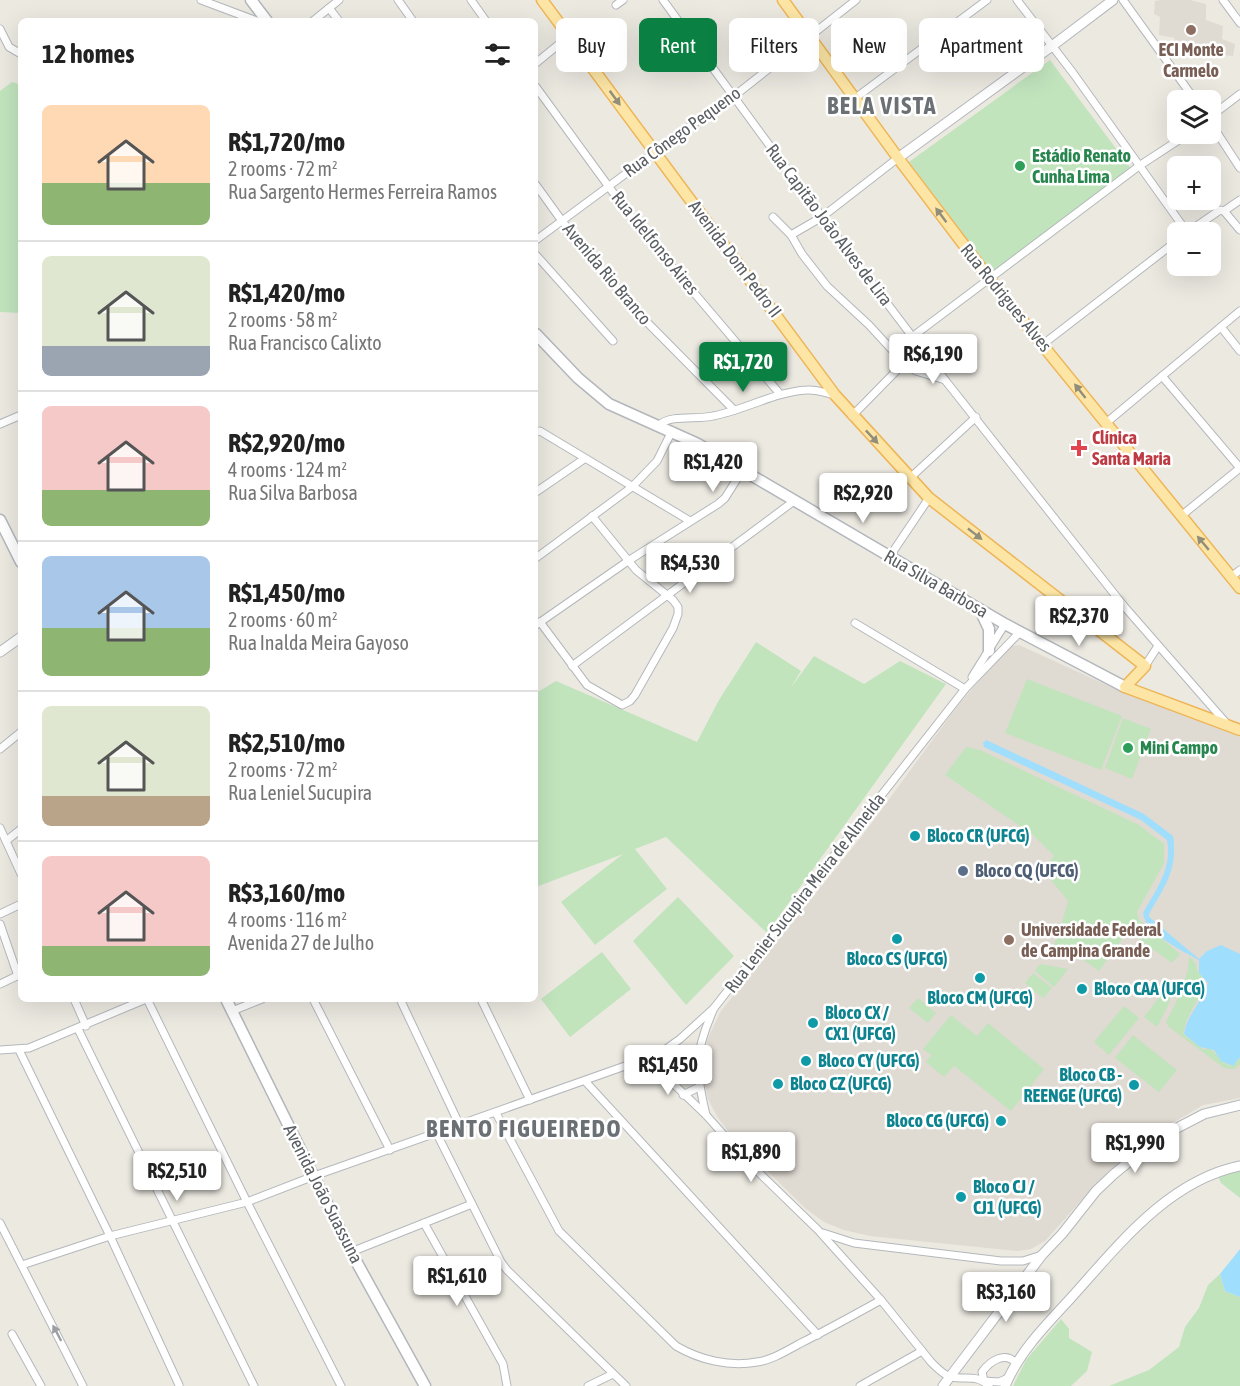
<!DOCTYPE html>
<meta charset="utf-8">
<style>
:root{--surface:#fff;--page:#f6f6f6;--text:#222;--muted:#767676;--line:#e0e0e0;--accent:#0b8043}
body{margin:0;font-family:"Asap Condensed",sans-serif;background:var(--page);color:var(--text);height:100vh;display:flex;flex-direction:column;font-size:22px;white-space:nowrap}
*{box-sizing:border-box;margin:0}
p{font-size:20px;color:var(--muted)}
.icon{flex:none;width:33px;height:33px;fill:none;stroke:currentColor;stroke-width:2;stroke-linecap:round;stroke-linejoin:round}
.map{position:relative;flex:1;overflow:hidden}
.panel{position:absolute;left:18px;top:18px;width:520px;height:984px;display:flex;flex-direction:column;background:var(--surface);border-radius:9px;box-shadow:0 6px 24px #0002}
.panel>*{flex:none}
.banner{position:absolute;left:556px;top:18px;width:570px;height:54px;display:flex;gap:12px}
.controls{position:absolute;left:1167px;top:90px;display:grid;gap:12px}
.controls a{display:grid;place-items:center;width:54px;height:54px;border-radius:9px;background:var(--surface);box-shadow:0 6px 24px #0002;font-size:30px}
.price{position:absolute;translate:-50% -51px;padding:0 14px;border-radius:6px;background:#fff;color:#222;font-size:20px;line-height:39px;filter:drop-shadow(0 2px 3px #0008)}
.price::after{content:'';position:absolute;left:50%;top:36px;width:18px;height:14px;margin-left:-9px;background:inherit;clip-path:polygon(0 0,100% 0,50% 100%)}
.price.active{background:var(--accent);color:#fff}
ul{padding:0;list-style:none}
li{display:flex;align-items:center;gap:18px;height:150px;padding:0 24px}
li+li{border-top:2px solid var(--line)}
li span{display:grid;place-items:center;flex:none;width:168px;height:120px;border-radius:9px;color:#555}
li>.icon{margin-inline-start:auto}
span .icon{width:72px;height:72px;fill:#fffc;stroke-width:1}
li b{font-size:26px}
h2{display:flex;justify-content:space-between;align-items:center;height:72px;padding:0 24px;font-size:26px}
.chip{padding:0 21px;border-radius:9px;background:var(--surface);box-shadow:0 6px 24px #0002;font-size:21px;line-height:54px}
.chip.active{background:var(--accent);color:#fff}
.map>svg:first-child{display:block}
.education{fill:#dfdad2}
.green{fill:#c1e4bd}
.water{fill:#a0defd}
.lines{fill:none;stroke-linecap:round;stroke-linejoin:round}
.minor-casing{stroke:#b4b8bc;stroke-width:9}
.tertiary-casing{stroke:#b4b8bc;stroke-width:11}
.secondary-casing{stroke:#b3b7bc;stroke-width:13}
.primary-casing{stroke:#eeb558;stroke-width:13}
.minor{stroke:#fff;stroke-width:7}
.tertiary{stroke:#fff;stroke-width:9}
.secondary{stroke:#fff;stroke-width:10}
.primary{stroke:#fde6a5;stroke-width:10}
.oneway{fill:#938e79}
.oneway2{fill:#9c9ea1}
.education-dot{fill:#8d6e63;stroke:#fff;stroke-width:2}
.leisure-dot{fill:#2e9e5b;stroke:#fff;stroke-width:2}
.health-dot{fill:#e0444e;stroke:#fff;stroke-width:2}
.culture-dot{fill:#0f9aa8;stroke:#fff;stroke-width:2}
.service-dot{fill:#5c6f8a;stroke:#fff;stroke-width:2}
.labels{text-anchor:middle;stroke-width:5;stroke-linejoin:round;paint-order:stroke}
.education-label{font-size:18px;font-weight:bold;fill:#785e54;stroke:#fff}
.street-label{font-size:18px;fill:#5a5e62;stroke:#fff}
.leisure-label{font-size:18px;font-weight:bold;fill:#27864d;stroke:#fff;text-anchor:start}
.health-label{font-size:18px;font-weight:bold;fill:#be3a42;stroke:#fff;text-anchor:start}
.culture-label{font-size:18px;font-weight:bold;fill:#0d838f;stroke:#fff;text-anchor:start}
.service-label{font-size:18px;font-weight:bold;fill:#4e5e75;stroke:#fff;text-anchor:start}
.district-label{font-size:24px;font-weight:bold;letter-spacing:1.5px;fill:#6b7074;stroke:#fff}
</style>
<div class="map">
<svg width="1240" height="1386" viewBox="0 0 1240 1386">
<rect width="100%" height="100%" fill="#ece9e1"/>
<!-- education -->
<g class="education">
<polygon points="1161,0 1190,0 1206,4 1206,20 1223,26 1222,39 1235,44 1233,56 1172,49 1175,38 1159,35 1160,17 1154,14 1155,1"/>
<polygon points="1019,645 1122,692 1240,737 1240,1098 1203,1105 1156,1133 1095,1185 1045,1241 1031,1249 1017,1251 870,1236 844,1230 824,1222 805,1208 731,1135 718,1118 708,1099 703,1075 704,1056 710,1055 712,1049 706,1042 721,1011 862,836 959,704 1005,650 1012,646"/>
</g>
<!-- green -->
<g class="green">
<polygon points="1050,60 1132,170 992,272 909,162"/>
<polygon points="12,82 21,85 21,313 0,312 0,91"/>
<polygon points="756,642 801,671 790,689 814,656 864,684 900,661 946,684 767,933 666,837 635,849 667,889 595,945 561,902 623,854 536,887 536,693 556,681 697,742 719,700"/>
<polygon points="1027,679 1122,716 1101,770 1005,733"/>
<polygon points="1123,718 1151,729 1132,779 1105,768"/>
<polygon points="966,747 980,750 1139,825 1164,844 1164,863 1137,912 1139,920 1180,954 1172,963 1128,931 1099,971 1071,951 1051,949 1058,937 1068,901 1043,870 1054,856 1032,834 945,775"/>
<polygon points="678,897 734,956 686,1005 633,941"/>
<polygon points="602,952 631,989 570,1037 541,999"/>
<path d="M1189,956L1196,964L1197,970L1206,982C1200,1000 1185,1016 1183,1034L1204,1050L1209,1048C1220,1055 1218,1063 1233,1066L1240,1058V1064L1234,1069L1224,1068L1169,1027L1166,1022C1176,1003 1189,979 1189,956Z"/>
<polygon points="1040,964 1068,969 1054,987 1035,971"/>
<polygon points="1033,973 1052,988 1043,998 1025,983"/>
<polygon points="1173,985 1175,986 1167,1008 1157,1027 1144,1017 1166,988"/>
<polygon points="918,998 936,1013 928,1023 909,1008"/>
<polygon points="1124,1006 1139,1018 1109,1055 1094,1042"/>
<polygon points="951,1015 977,1036 988,1023 1044,1069 1011,1111 954,1066 944,1077 926,1062 931,1055 923,1049"/>
<polygon points="1133,1035 1177,1070 1159,1092 1115,1058"/>
<polygon points="1240,1168 1240,1198 1221,1183 1218,1176"/>
<polygon points="1220,1274 1225,1291 1240,1297 1240,1386 1109,1386 1149,1370 1179,1347 1185,1327 1199,1308 1208,1285"/>
<polygon points="1061,1319 1069,1329 1069,1338 1092,1352 1087,1371 1071,1386 1013,1386 1026,1360"/>
</g>
<!-- water -->
<g class="water">
<path d="M986,740L1144,814L1173,836C1178,869 1165,886 1149,914V917L1199,959L1207,951L1221,945L1240,954V1057L1233,1066L1221,1061L1214,1050L1200,1047L1184,1034C1186,1016 1203,1001 1208,983L1199,973V960C1183,951 1145,933 1143,913C1156,890 1173,867 1167,840L1141,820L984,747L983,743Z"/>
<polygon points="1240,1249 1240,1297 1225,1291 1220,1274"/>
</g>
<g class="lines">
<!-- minor casing -->
<g class="minor-casing">
<g id="minor">
<polyline points="201,0 257,21"/>
<polyline points="398,0 413,21"/>
<polyline points="471,0 486,21"/>
<polyline points="663,0 822,217 945,380 1123,605 1227,724"/>
<polyline points="1017,0 1073,73 1187,232"/>
<polyline points="1123,0 1195,100"/>
<polyline points="1223,0 1240,23"/>
<polyline points="616,5 623,0"/>
<polyline points="329,8 339,21"/>
<polyline points="313,21 339,0"/>
<polyline points="0,29 9,47 21,54"/>
<polyline points="536,63 569,36"/>
<polyline points="536,87 639,228 780,394"/>
<polyline points="854,99 987,0"/>
<polyline points="1210,117 1240,94"/>
<polyline points="1210,122 1240,168"/>
<polyline points="536,185 562,221 632,307 734,410"/>
<polyline points="1224,211 1240,230"/>
<polyline points="773,217 791,235 802,254 827,286 869,325 904,363 916,371 945,380"/>
<polyline points="1188,232 1220,210 1224,211 1240,200"/>
<polyline points="791,235 822,217 898,158"/>
<polyline points="536,240 693,124 733,97 856,0"/>
<polyline points="536,255 613,341"/>
<polyline points="1221,327 1240,351"/>
<polyline points="912,337 1139,166 1188,134"/>
<polyline points="1042,345 1178,240"/>
<polyline points="1162,376 1240,468"/>
<polyline points="852,416 904,363"/>
<polyline points="1106,423 1240,311"/>
<polyline points="0,424 21,415"/>
<path d="M659,425C672,414 697,420 713,416C745,410 774,392 807,390C816,389 826,393 835,395"/>
<polyline points="536,432 540,431 690,521"/>
<polyline points="910,478 976,417"/>
<polyline points="536,492 584,459"/>
<polyline points="1181,516 1240,468"/>
<polyline points="890,556 929,498"/>
<polyline points="536,558 632,487 657,461 672,431"/>
<polyline points="1231,577 1240,570"/>
<polyline points="540,622 587,685 622,705 630,701 635,695 673,628 678,614 678,607 673,600 636,570 592,516"/>
<polyline points="855,623 965,689"/>
<polyline points="536,625 628,561 718,504 725,498 742,471"/>
<polyline points="1097,630 1123,605"/>
<polyline points="572,666 794,501"/>
<polyline points="1145,666 1158,646"/>
<polyline points="972,677 1005,624"/>
<polyline points="0,749 21,732"/>
<polyline points="0,828 21,874"/>
<polyline points="6,841 21,829"/>
<polyline points="0,914 21,904"/>
<polyline points="0,924 18,976"/>
<polyline points="0,984 19,975"/>
<polyline points="74,999 86,1026"/>
<polyline points="147,999 247,1202 341,1386"/>
<polyline points="313,999 390,1150"/>
<polyline points="400,999 460,1126"/>
<polyline points="481,999 530,1100"/>
<polyline points="232,1011 262,999"/>
<polyline points="78,1029 254,1386"/>
<polyline points="0,1050 29,1048 146,999"/>
<polyline points="19,1050 110,1236 179,1385"/>
<path d="M640,1060L657,1068L706,1115L746,1160L818,1230L881,1300L931,1362C936,1367 943,1375 951,1377C966,1380 977,1374 989,1386"/>
<polyline points="585,1081 818,1335"/>
<polyline points="683,1095 699,1087"/>
<path d="M496,1113L559,1231L676,1346C700,1360 729,1367 757,1362C772,1360 786,1351 799,1344C827,1330 854,1315 881,1300"/>
<path d="M706,1115C695,1069 694,1053 714,1008L965,689L1020,632"/>
<polyline points="437,1134 501,1262 507,1270 626,1386"/>
<polyline points="0,1223 83,1386"/>
<polyline points="424,1223 503,1364 507,1386"/>
<polyline points="823,1233 854,1243 1001,1261 1023,1261 1042,1255"/>
<polyline points="351,1252 472,1204"/>
<polyline points="22,1265 110,1236 247,1202 314,1176 659,1054 680,1039 714,1008"/>
<polyline points="12,1334 41,1386"/>
<path d="M1008,1378L999,1382L984,1381L982,1372C990,1361 1005,1351 1016,1363"/>
<polyline points="588,1386 613,1374"/>
<polyline points="860,1386 922,1351"/>
</g>
</g>
<!-- tertiary casing -->
<g class="tertiary-casing">
<g id="tertiary">
<polyline points="898,158 1052,46 1113,0"/>
<polyline points="0,652 21,637"/>
<polyline points="943,1386 1042,1255 1062,1234 1096,1191 1114,1174 1142,1151 1179,1127 1204,1114 1240,1105"/>
<path d="M1005,1386C1019,1352 1046,1325 1070,1299C1117,1247 1167,1181 1240,1166"/>
</g>
</g>
<!-- secondary casing -->
<g class="secondary-casing">
<g id="secondary">
<polyline points="251,0 267,21"/>
<polyline points="536,334 578,378 609,404 698,444 1005,624 1125,687"/>
<polyline points="0,520 21,562"/>
<polyline points="980,610 989,629 989,651"/>
<polyline points="226,999 351,1252 425,1386"/>
</g>
</g>
<!-- primary casing -->
<g class="primary-casing">
<g id="primary">
<polyline points="542,0 835,395 929,498 1145,666 1125,687 1240,730"/>
<polyline points="783,0 898,158 1001,294 1240,588"/>
</g>
</g>
<!-- minor -->
<use href="#minor" class="minor"/>
<!-- tertiary -->
<use href="#tertiary" class="tertiary"/>
<!-- secondary -->
<use href="#secondary" class="secondary"/>
<!-- primary -->
<use href="#primary" class="primary"/>
</g>
<!-- one-way arrows -->
<defs><path id="oneway-solid" d="M-6-.8H1V-3.2L6.5 0L1 3.2V.8H-6Z" transform="scale(1.5)"/></defs>
<g class="oneway">
<use href="#oneway-solid" transform="translate(615 98) rotate(54)"/>
<use href="#oneway-solid" transform="translate(941 215) rotate(-127)"/>
<use href="#oneway-solid" transform="translate(1080 391) rotate(-128)"/>
<use href="#oneway-solid" transform="translate(872 437) rotate(47)"/>
<use href="#oneway-solid" transform="translate(975 534) rotate(38)"/>
<use href="#oneway-solid" transform="translate(1203 543) rotate(-130)"/>
</g>
<use class="oneway2" href="#oneway-solid" transform="translate(57 1333) rotate(-118)"/>
<!-- markers -->
<g class="education-dot">
<circle cx="1191" cy="30" r="6"/>
<circle cx="1009" cy="940" r="6"/>
</g>
<g class="leisure-dot">
<circle cx="1020" cy="166" r="6"/>
<circle cx="1128" cy="748" r="6"/>
</g>
<path class="health-dot" d="M1076 439h6v6h6v6h-6v6h-6v-6h-6v-6h6z"/>
<g class="culture-dot">
<circle cx="915" cy="836" r="6"/>
<circle cx="897" cy="939" r="6"/>
<circle cx="980" cy="978" r="6"/>
<circle cx="1082" cy="989" r="6"/>
<circle cx="813" cy="1023" r="6"/>
<circle cx="806" cy="1061" r="6"/>
<circle cx="778" cy="1084" r="6"/>
<circle cx="1134" cy="1085" r="6"/>
<circle cx="1001" cy="1121" r="6"/>
<circle cx="961" cy="1197" r="6"/>
</g>
<circle class="service-dot" cx="963" cy="871" r="6"/>
<g class="labels">
<!-- education labels -->
<g class="education-label">
<text x="1191" y="56">ECI Monte<tspan x="1191" dy="21">Carmelo</tspan></text>
<text x="1021" y="936" text-anchor="start">Universidade Federal<tspan x="1021" dy="21">de Campina Grande</tspan></text>
</g>
<!-- street labels -->
<g class="street-label">
<text transform="translate(682 132) rotate(-36)" y="6">Rua Cônego Pequeno</text>
<text transform="translate(829 225) rotate(53)" y="6">Rua Capitão João Alves de Lira</text>
<text transform="translate(655 243) rotate(51)" y="6">Rua Idelfonso Aires</text>
<text transform="translate(735 259) rotate(53)" y="6">Avenida Dom Pedro II</text>
<text transform="translate(607 274) rotate(50)" y="6">Avenida Rio Branco</text>
<text transform="translate(1006 298) rotate(51)" y="6">Rua Rodrigues Alves</text>
<text transform="translate(936 584) rotate(30)" y="6">Rua Silva Barbosa</text>
<text transform="translate(805 893) rotate(-52)" y="6">Rua Lenier Sucupira Meira de Almeida</text>
<text transform="translate(323 1194) rotate(63)" y="6">Avenida João Suassuna</text>
</g>
<!-- leisure labels -->
<g class="leisure-label">
<text x="1032" y="162">Estádio Renato<tspan x="1032" dy="21">Cunha Lima</tspan></text>
<text x="1140" y="754">Mini Campo</text>
</g>
<!-- health labels -->
<g class="health-label">
<text x="1092" y="444">Clínica<tspan x="1092" dy="21">Santa Maria</tspan></text>
</g>
<!-- culture labels -->
<g class="culture-label">
<text x="927" y="842">Bloco CR (UFCG)</text>
<text x="897" y="965" text-anchor="middle">Bloco CS (UFCG)</text>
<text x="1094" y="995">Bloco CAA (UFCG)</text>
<text x="980" y="1004" text-anchor="middle">Bloco CM (UFCG)</text>
<text x="825" y="1019">Bloco CX /<tspan x="825" dy="21">CX1 (UFCG)</tspan></text>
<text x="818" y="1067">Bloco CY (UFCG)</text>
<text x="1122" y="1081" text-anchor="end">Bloco CB -<tspan x="1122" dy="21">REENGE (UFCG)</tspan></text>
<text x="790" y="1090">Bloco CZ (UFCG)</text>
<text x="989" y="1127" text-anchor="end">Bloco CG (UFCG)</text>
<text x="973" y="1193">Bloco CJ /<tspan x="973" dy="21">CJ1 (UFCG)</tspan></text>
</g>
<!-- service labels -->
<g class="service-label">
<text x="975" y="877">Bloco CQ (UFCG)</text>
</g>
<!-- district labels -->
<g class="district-label">
<text x="882" y="114">BELA VISTA</text>
<text x="524" y="1137">BENTO FIGUEIREDO</text>
</g>
</g>
</svg>
<div class="controls">
<a><svg class="icon" aria-label="layers" viewBox="0 0 24 24"><path d="M12 4l9 5-9 5-9-5zM3 14l9 5 9-5"/></svg></a>
<a>+</a>
<a>−</a>
</div>
<b class="price" style="left:933px;top:385px">R$6,190</b>
<b class="price active" style="left:743px;top:393px">R$1,720</b>
<b class="price" style="left:713px;top:493px">R$1,420</b>
<b class="price" style="left:863px;top:524px">R$2,920</b>
<b class="price" style="left:690px;top:594px">R$4,530</b>
<b class="price" style="left:1079px;top:647px">R$2,370</b>
<b class="price" style="left:668px;top:1096px">R$1,450</b>
<b class="price" style="left:1135px;top:1174px">R$1,990</b>
<b class="price" style="left:751px;top:1183px">R$1,890</b>
<b class="price" style="left:177px;top:1202px">R$2,510</b>
<b class="price" style="left:457px;top:1307px">R$1,610</b>
<b class="price" style="left:1006px;top:1323px">R$3,160</b>
<div class="banner">
<a class="chip">Buy</a>
<a class="chip active">Rent</a>
<a class="chip">Filters</a>
<a class="chip">New</a>
<a class="chip">Apartment</a>
</div>
<section class="panel">
<h2>12 homes<svg class="icon" aria-label="filters" viewBox="0 0 24 24"><path d="M4 7h16M4 17h16"/><circle cx="9" cy="7" r="2"/><circle cx="15" cy="17" r="2"/></svg></h2>
<ul>
<li><span style="background:linear-gradient(#ffd9b3 65%,#8fb573 0)"><svg class="icon" aria-label="home" viewBox="0 0 24 24"><path d="M3 11l9-7 9 7M6 9v11h12V9"/></svg></span><div><b>R$1,720/mo</b><p>2 rooms · 72 m²</p><p>Rua Sargento Hermes Ferreira Ramos</p></div></li>
<li><span style="background:linear-gradient(#dfe7d0 75%,#9aa5b1 0)"><svg class="icon" aria-label="home" viewBox="0 0 24 24"><path d="M3 11l9-7 9 7M6 9v11h12V9"/></svg></span><div><b>R$1,420/mo</b><p>2 rooms · 58 m²</p><p>Rua Francisco Calixto</p></div></li>
<li><span style="background:linear-gradient(#f6c9c9 70%,#8fb573 0)"><svg class="icon" aria-label="home" viewBox="0 0 24 24"><path d="M3 11l9-7 9 7M6 9v11h12V9"/></svg></span><div><b>R$2,920/mo</b><p>4 rooms · 124 m²</p><p>Rua Silva Barbosa</p></div></li>
<li><span style="background:linear-gradient(#a9c7e8 60%,#8fb573 0)"><svg class="icon" aria-label="home" viewBox="0 0 24 24"><path d="M3 11l9-7 9 7M6 9v11h12V9"/></svg></span><div><b>R$1,450/mo</b><p>2 rooms · 60 m²</p><p>Rua Inalda Meira Gayoso</p></div></li>
<li><span style="background:linear-gradient(#dfe7d0 75%,#b9a48a 0)"><svg class="icon" aria-label="home" viewBox="0 0 24 24"><path d="M3 11l9-7 9 7M6 9v11h12V9"/></svg></span><div><b>R$2,510/mo</b><p>2 rooms · 72 m²</p><p>Rua Leniel Sucupira</p></div></li>
<li><span style="background:linear-gradient(#f6c9c9 75%,#8fb573 0)"><svg class="icon" aria-label="home" viewBox="0 0 24 24"><path d="M3 11l9-7 9 7M6 9v11h12V9"/></svg></span><div><b>R$3,160/mo</b><p>4 rooms · 116 m²</p><p>Avenida 27 de Julho</p></div></li>
</ul>
</section>
</div>
